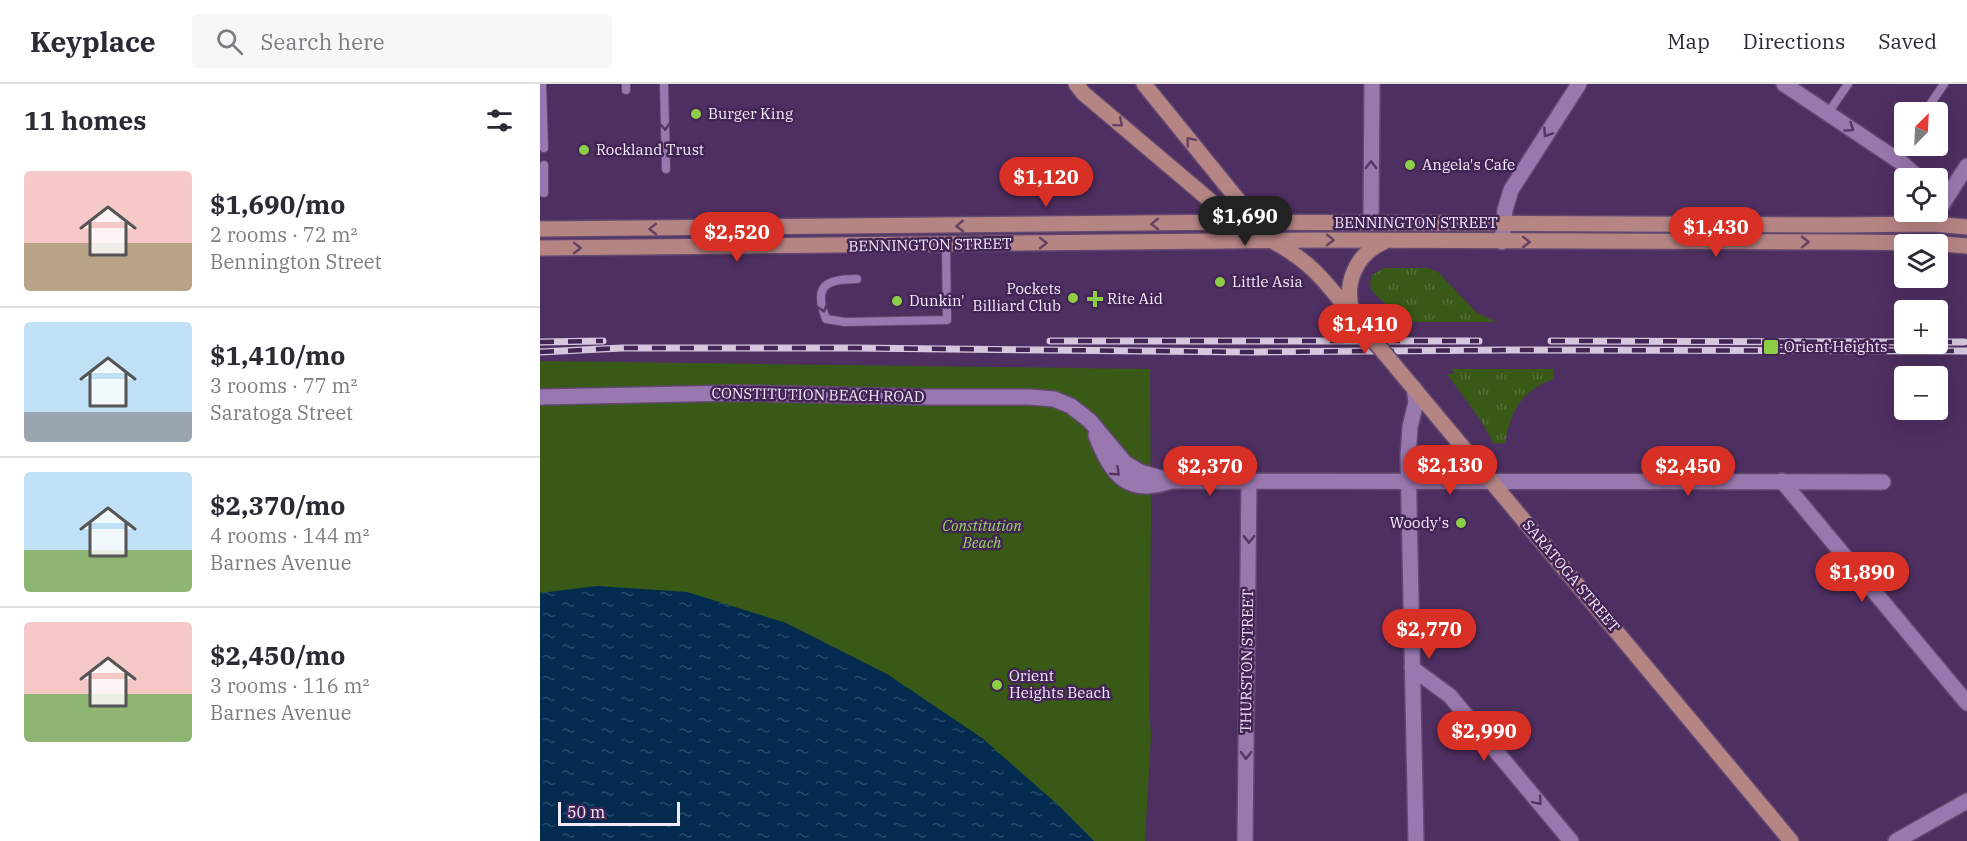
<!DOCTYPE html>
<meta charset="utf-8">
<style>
:root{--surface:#fff;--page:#f7f7f7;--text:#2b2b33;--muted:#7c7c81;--line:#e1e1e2;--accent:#d93025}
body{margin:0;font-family:"IBM Plex Serif",serif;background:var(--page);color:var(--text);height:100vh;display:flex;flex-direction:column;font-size:22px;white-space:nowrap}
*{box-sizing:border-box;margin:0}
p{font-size:20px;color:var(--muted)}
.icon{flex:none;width:33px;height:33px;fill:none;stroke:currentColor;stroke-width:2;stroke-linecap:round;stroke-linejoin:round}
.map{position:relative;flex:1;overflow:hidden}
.side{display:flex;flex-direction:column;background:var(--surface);width:540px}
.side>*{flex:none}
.needle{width:39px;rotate:24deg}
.controls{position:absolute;left:1354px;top:18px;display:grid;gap:12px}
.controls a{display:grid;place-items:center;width:54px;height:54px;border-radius:6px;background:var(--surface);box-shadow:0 6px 24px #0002;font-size:30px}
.scale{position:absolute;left:18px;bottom:15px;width:122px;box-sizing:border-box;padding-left:6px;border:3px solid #f5eafc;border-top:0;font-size:16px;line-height:21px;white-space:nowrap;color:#f5eafc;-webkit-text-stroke:4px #432555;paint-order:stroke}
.price{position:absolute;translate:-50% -51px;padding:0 14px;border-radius:21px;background:var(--accent);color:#fff;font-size:20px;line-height:39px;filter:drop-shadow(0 2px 3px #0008)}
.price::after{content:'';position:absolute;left:50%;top:36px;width:18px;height:14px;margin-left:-9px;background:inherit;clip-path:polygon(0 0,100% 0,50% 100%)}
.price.selected{background:#222;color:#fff}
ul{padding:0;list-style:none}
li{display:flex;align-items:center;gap:18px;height:150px;padding:0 24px}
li+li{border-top:2px solid var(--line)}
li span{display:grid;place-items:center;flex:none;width:168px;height:120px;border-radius:6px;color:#555}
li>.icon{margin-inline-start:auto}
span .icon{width:72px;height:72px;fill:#fffc;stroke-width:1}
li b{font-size:26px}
h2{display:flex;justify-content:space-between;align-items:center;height:72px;padding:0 24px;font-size:26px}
header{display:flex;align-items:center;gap:36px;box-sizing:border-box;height:84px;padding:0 30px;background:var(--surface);border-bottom:2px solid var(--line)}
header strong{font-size:28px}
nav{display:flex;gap:33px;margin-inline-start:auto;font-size:21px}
.search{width:420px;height:54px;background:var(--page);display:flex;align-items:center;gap:15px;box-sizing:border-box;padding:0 21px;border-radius:6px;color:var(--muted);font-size:22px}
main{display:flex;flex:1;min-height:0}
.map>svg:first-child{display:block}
.grass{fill:url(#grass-tufts)}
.park{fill:#395916}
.water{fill:url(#water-ripples)}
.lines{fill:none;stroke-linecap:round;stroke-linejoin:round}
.service-casing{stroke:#624870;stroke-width:10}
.minor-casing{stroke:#624870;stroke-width:18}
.secondary-casing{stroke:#624870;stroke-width:18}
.service{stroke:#9978af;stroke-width:8}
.minor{stroke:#9978af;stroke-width:15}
.secondary{stroke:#b58584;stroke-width:15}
.rail-casing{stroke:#d6c7df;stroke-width:7}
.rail{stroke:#432555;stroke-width:4.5;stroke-dasharray:14;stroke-linecap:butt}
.secondary-bridge-casing{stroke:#624870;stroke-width:18;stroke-linecap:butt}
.secondary-bridge{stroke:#b58584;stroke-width:15}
.oneway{stroke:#654263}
.oneway2{stroke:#543667}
.poi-dot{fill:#8cce45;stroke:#432555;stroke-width:2}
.labels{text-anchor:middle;stroke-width:5;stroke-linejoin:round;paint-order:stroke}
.poi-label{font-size:15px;fill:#f5eafc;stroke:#432555;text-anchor:start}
.street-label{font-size:15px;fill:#f5eafc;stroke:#432555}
.park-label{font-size:15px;font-style:italic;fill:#9ad75f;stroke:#432555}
</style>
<header>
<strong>Keyplace</strong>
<div class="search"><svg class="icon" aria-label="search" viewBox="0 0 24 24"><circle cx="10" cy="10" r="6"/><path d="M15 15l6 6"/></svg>Search here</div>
<nav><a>Map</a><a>Directions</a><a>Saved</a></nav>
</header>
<main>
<section class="side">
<h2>11 homes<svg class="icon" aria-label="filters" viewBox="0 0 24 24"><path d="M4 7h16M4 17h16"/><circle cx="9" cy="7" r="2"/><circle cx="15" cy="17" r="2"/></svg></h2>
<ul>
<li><span style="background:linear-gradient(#f6c9c9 60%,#b9a48a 0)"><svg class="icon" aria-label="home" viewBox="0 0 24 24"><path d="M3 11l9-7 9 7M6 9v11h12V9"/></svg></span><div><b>$1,690/mo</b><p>2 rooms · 72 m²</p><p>Bennington Street</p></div></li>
<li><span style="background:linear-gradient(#bfe0f5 75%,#9aa5b1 0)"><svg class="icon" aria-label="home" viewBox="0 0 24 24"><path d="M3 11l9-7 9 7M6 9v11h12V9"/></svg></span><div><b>$1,410/mo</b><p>3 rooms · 77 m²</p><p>Saratoga Street</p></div></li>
<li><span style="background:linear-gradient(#bfe0f5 65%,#8fb573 0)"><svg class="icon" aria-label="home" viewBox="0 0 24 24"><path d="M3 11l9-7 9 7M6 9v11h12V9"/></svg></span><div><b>$2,370/mo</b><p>4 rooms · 144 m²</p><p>Barnes Avenue</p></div></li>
<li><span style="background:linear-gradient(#f6c9c9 60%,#8fb573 0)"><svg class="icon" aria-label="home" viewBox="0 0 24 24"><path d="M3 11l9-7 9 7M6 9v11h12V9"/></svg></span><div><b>$2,450/mo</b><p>3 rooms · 116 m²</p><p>Barnes Avenue</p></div></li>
</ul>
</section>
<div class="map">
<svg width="1427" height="757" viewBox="0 0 1427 757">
<defs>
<pattern id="grass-tufts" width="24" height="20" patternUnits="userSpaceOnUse" patternTransform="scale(1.5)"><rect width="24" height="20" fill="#395916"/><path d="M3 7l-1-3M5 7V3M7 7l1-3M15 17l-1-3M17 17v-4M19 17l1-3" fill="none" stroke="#567139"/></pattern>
<pattern id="water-ripples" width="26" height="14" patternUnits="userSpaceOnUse" patternTransform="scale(1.5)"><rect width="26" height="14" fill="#032b50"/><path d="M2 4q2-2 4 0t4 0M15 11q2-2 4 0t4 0" fill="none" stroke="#284a6a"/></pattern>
</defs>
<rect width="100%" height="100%" fill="#4e2f61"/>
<!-- grass -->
<g class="grass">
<polygon points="844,184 888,184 898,188 937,229 957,238 871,238 868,234 860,234 831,206 830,198 832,191"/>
<path d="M911,285H1014L1013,295C981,308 971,326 965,359L954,360L941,337L907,290H915Z"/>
</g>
<!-- park -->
<polygon class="park" points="0,277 610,285 611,433 609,624 611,651 605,757 554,757 517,720 0,509"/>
<!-- water -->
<polygon class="water" points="57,502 147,508 246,539 347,590 442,654 517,720 554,757 0,757 0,509"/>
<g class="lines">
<!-- service casing -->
<g class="service-casing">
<g id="service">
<polyline points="2,0 4,64"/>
<polyline points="86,0 86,6"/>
<polyline points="124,0 126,85"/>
<polyline points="1385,28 1404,0"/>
<polyline points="1288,29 1308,0"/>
<polyline points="1356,74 1365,60"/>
<polyline points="4,81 4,109"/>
<path d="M317,195C285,195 273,202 286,235L305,238L407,236L406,161"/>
</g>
</g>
<!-- minor casing -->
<g class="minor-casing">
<g id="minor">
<polyline points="1244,0 1362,79 1379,94"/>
<polyline points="1398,127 1427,82"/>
<polyline points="831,139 832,0"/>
<polyline points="962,158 965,126 971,106 1039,0"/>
<polyline points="874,304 876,318 870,343 868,372 876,757"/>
<polyline points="0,313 196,309 387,313 489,313 514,315 531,322 550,337 585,379 600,388 631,397 1343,398"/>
<path d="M556,351C570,389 587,413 631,397"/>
<polyline points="1242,397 1427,619"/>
<polyline points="872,584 910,612 1031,757"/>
<polyline points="705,757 709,396"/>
<polyline points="1356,757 1427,717"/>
</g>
</g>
<!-- secondary casing -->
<g class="secondary-casing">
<g id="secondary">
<polyline points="536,0 543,9 699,141"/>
<polyline points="604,0 720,143"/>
<polyline points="0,145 695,138 1294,141 1394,140 1427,143"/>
<path d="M734,158C773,179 786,199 814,233"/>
<polyline points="0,164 777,156 1307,158 1392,159 1427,162"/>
<path d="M813,230C803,201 815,170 844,158"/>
<polyline points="861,289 1251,757"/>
</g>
</g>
<!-- service -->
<use href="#service" class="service"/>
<!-- minor -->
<use href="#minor" class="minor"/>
<!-- secondary -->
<use href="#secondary" class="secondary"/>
<!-- rail casing -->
<g class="rail-casing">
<g id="rail">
<polyline points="510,257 939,257"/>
<polyline points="1011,257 1365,258"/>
<polyline points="0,258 63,257"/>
<polyline points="1398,258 1424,258"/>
<polyline points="0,268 82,264 312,264 711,268 969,266 1427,267"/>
</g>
</g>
<!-- rail -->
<use href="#rail" class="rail"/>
<!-- secondary-bridge casing -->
<g class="secondary-bridge-casing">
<polyline id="secondary-bridge" points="814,233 861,289"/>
</g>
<!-- secondary-bridge -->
<use href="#secondary-bridge" class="secondary-bridge"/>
</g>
<!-- one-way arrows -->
<defs><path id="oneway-chevron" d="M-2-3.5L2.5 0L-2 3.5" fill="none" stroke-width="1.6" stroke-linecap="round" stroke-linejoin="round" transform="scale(1.5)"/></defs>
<g class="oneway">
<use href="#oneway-chevron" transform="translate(579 39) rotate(40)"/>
<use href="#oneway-chevron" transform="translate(650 57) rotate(-129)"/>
<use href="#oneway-chevron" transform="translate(615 140) rotate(179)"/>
<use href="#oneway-chevron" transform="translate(420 142) rotate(179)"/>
<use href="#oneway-chevron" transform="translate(113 145) rotate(179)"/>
<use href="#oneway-chevron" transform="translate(790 156) rotate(1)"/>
<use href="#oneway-chevron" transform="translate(986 158)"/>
<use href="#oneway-chevron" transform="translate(1265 158)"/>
<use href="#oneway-chevron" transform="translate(503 159) rotate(-1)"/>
<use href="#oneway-chevron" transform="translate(37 164)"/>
</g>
<g class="oneway2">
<use href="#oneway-chevron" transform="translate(125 42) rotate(88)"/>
<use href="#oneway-chevron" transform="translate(1310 44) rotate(34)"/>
<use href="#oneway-chevron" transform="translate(1007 49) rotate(123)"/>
<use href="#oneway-chevron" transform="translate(831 81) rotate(-90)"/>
<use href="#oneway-chevron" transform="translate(283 224) rotate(73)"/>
<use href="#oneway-chevron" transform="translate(576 388) rotate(43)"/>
<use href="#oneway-chevron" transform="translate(709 455) rotate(91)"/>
<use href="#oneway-chevron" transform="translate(706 671) rotate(91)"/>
<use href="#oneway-chevron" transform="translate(998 717) rotate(50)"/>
</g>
<!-- markers -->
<g class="poi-dot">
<circle cx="156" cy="30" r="6"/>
<circle cx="44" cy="66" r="6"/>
<circle cx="870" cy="81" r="6"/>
<circle cx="680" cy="198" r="6"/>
<circle cx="533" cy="214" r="6"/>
<path d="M552 206h6v6h6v6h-6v6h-6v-6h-6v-6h6z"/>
<circle cx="357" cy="217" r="6"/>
<rect x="1223" y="255" width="16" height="16" rx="3"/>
<circle cx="921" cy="439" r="6"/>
<circle cx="457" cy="601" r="6"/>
</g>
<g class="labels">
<!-- poi labels -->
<g class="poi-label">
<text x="168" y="35">Burger King</text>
<text x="56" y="71">Rockland Trust</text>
<text x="882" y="86">Angela's Cafe</text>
<text x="692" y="203">Little Asia</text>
<text x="521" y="210" text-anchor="end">Pockets<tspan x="521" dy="17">Billiard Club</tspan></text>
<text x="567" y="220">Rite Aid</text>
<text x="369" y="222">Dunkin'</text>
<text x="1244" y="268">Orient Heights</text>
<text x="909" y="444" text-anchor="end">Woody's</text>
<text x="469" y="597">Orient<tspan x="469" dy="17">Heights Beach</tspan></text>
</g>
<!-- street labels -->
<g class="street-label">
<text x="876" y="144">BENNINGTON STREET</text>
<text transform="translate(390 161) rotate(-1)" y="5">BENNINGTON STREET</text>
<text transform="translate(278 311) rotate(1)" y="5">CONSTITUTION BEACH ROAD</text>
<text transform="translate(1031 492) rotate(50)" y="5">SARATOGA STREET</text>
<text transform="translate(707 577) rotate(-89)" y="5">THURSTON STREET</text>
</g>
<!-- park labels -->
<g class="park-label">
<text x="442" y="447">Constitution<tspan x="442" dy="17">Beach</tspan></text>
</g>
</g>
</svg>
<div class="controls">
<a><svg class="needle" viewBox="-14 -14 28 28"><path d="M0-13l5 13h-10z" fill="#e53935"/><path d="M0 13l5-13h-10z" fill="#7c7c81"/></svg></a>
<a><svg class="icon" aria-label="locate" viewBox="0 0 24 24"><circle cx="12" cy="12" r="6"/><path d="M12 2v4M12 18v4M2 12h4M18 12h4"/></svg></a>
<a><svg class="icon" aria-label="layers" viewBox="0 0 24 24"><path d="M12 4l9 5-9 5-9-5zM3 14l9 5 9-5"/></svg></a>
<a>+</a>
<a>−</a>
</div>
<div class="scale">50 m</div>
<b class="price" style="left:506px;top:124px">$1,120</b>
<b class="price selected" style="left:705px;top:163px">$1,690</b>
<b class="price" style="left:1176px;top:174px">$1,430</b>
<b class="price" style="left:197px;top:179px">$2,520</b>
<b class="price" style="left:825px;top:271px">$1,410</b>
<b class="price" style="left:910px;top:412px">$2,130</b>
<b class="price" style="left:670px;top:413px">$2,370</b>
<b class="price" style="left:1148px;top:413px">$2,450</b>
<b class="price" style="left:1322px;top:519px">$1,890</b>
<b class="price" style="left:889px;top:576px">$2,770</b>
<b class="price" style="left:944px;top:678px">$2,990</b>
</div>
</main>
